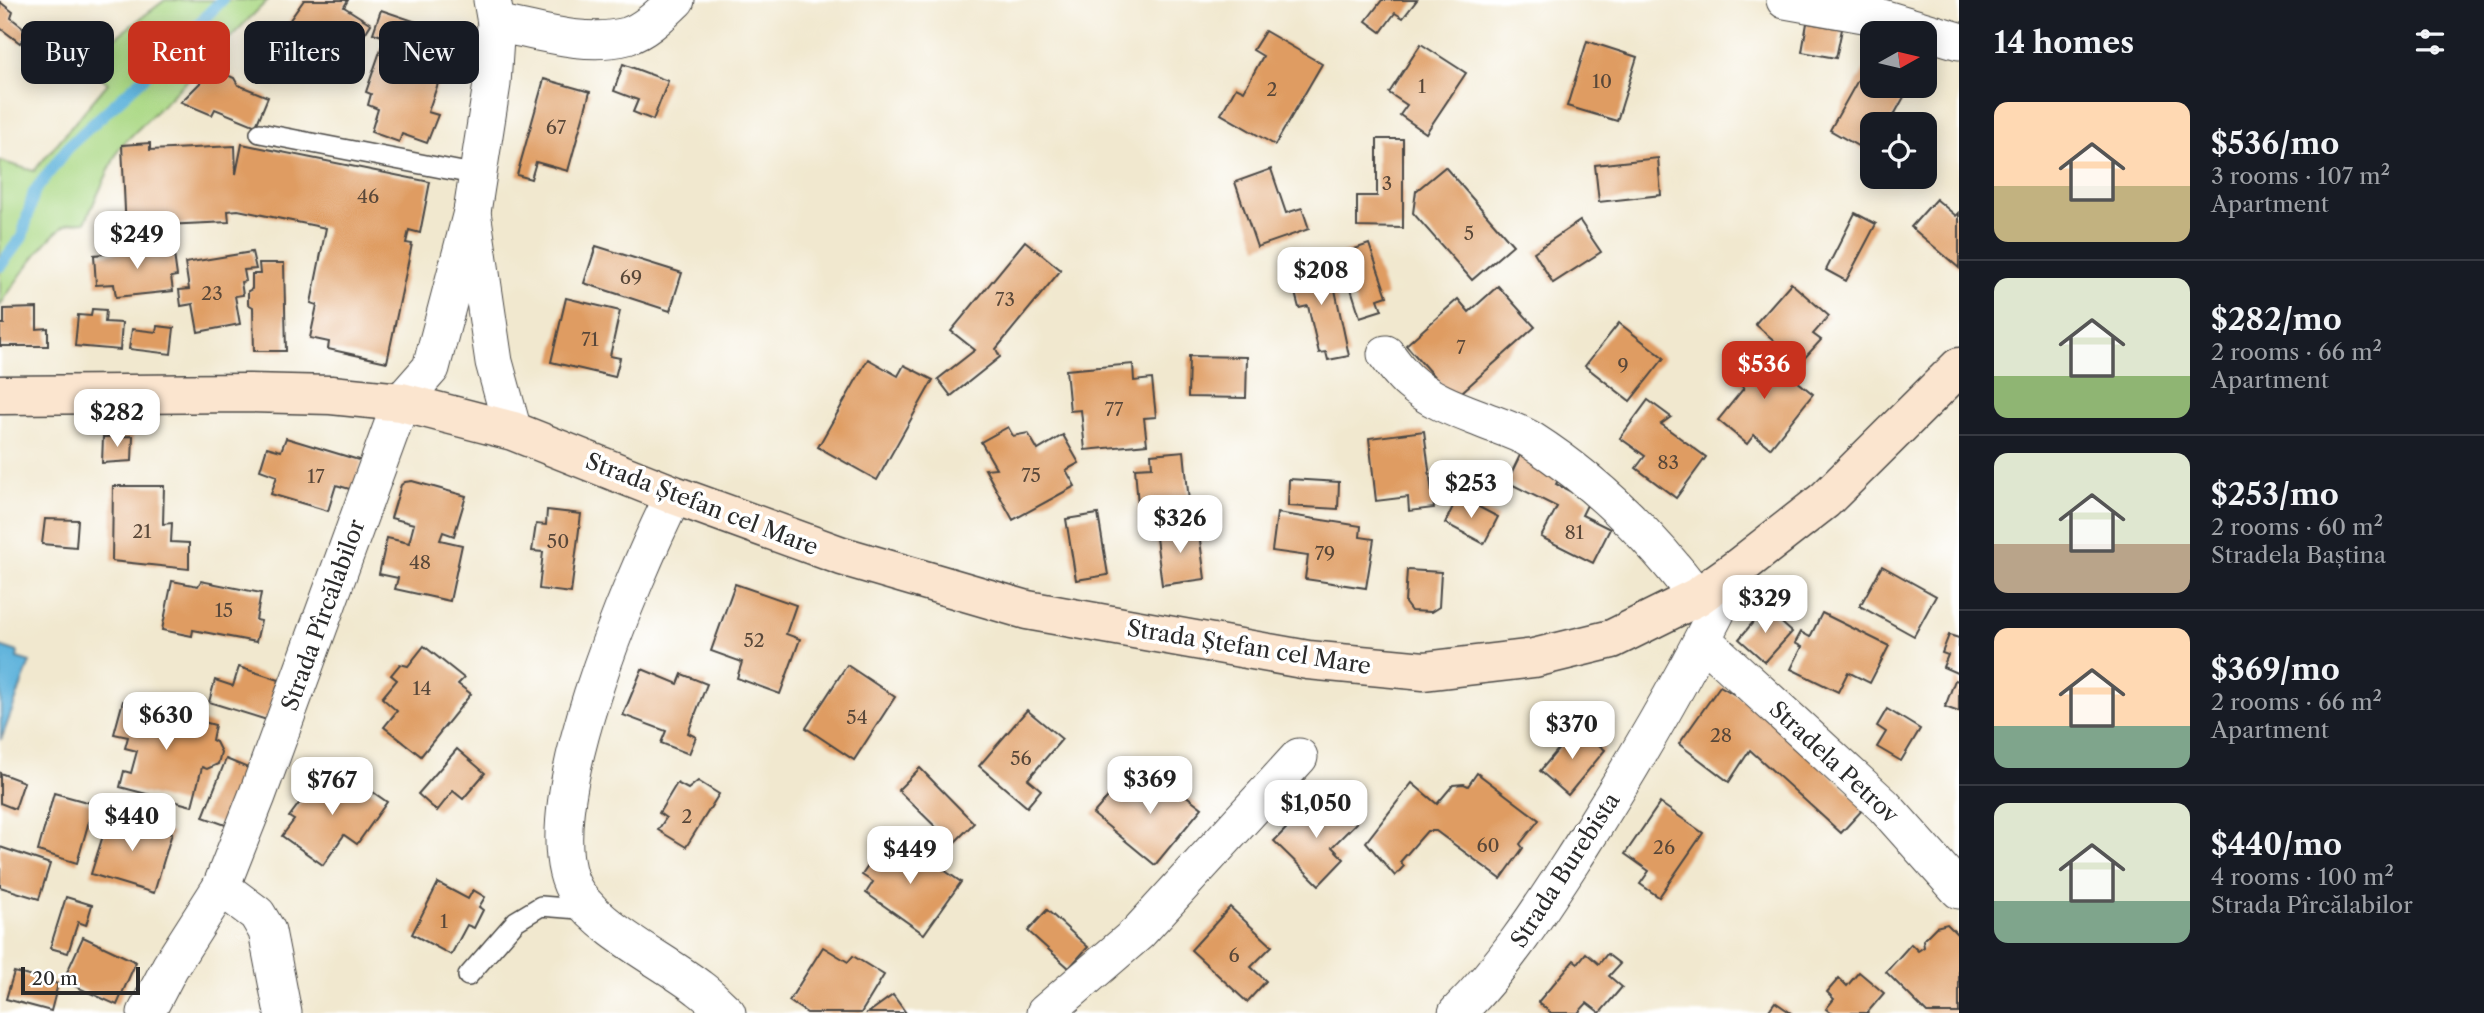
<!DOCTYPE html>
<meta charset="utf-8">
<style>
:root{--surface:#171b24;--page:#242831;--text:#f1f3f6;--muted:#9ea1a6;--line:#363941;--accent:#c8321e}
body{margin:0;font-family:"Libre Caslon Text",serif;background:var(--page);color:var(--text);height:100vh;display:flex;flex-direction:column;font-size:26px;white-space:nowrap}
*{box-sizing:border-box;margin:0}
p{font-size:23px;color:var(--muted)}
.icon{flex:none;width:38px;height:38px;fill:none;stroke:currentColor;stroke-width:2;stroke-linecap:round;stroke-linejoin:round}
.map{position:relative;flex:1;overflow:hidden}
.side{display:flex;flex-direction:column;background:var(--surface);width:525px}
.side>*{flex:none}
.guide{position:absolute;left:21px;top:21px;width:665px;height:63px;display:flex;gap:14px}
.needle{width:46px;rotate:82deg}
.fabs{position:absolute;left:1860px;top:21px;display:grid;gap:14px}
.fabs a{display:grid;place-items:center;width:77px;height:77px;border-radius:14px;background:var(--surface);box-shadow:0 4px 18px #0003;font-size:35px}
.scale{position:absolute;left:21px;bottom:18px;width:119px;box-sizing:border-box;padding-left:7px;border:4px solid #2b2b2b;border-top:0;font-size:19px;line-height:24px;white-space:nowrap;color:#2b2b2b;-webkit-text-stroke:5px #fff;paint-order:stroke}
.price{position:absolute;translate:-50% -60px;padding:0 16px;border-radius:14px;background:#fff;color:#222;font-size:23px;line-height:46px;filter:drop-shadow(0 2px 4px #0008)}
.price::after{content:'';position:absolute;left:50%;top:42px;width:21px;height:16px;margin-left:-10px;background:inherit;clip-path:polygon(0 0,100% 0,50% 100%)}
.price.on{background:var(--accent);color:#fff}
ul{padding:0;list-style:none}
li{display:flex;align-items:center;gap:21px;height:175px;padding:0 35px}
li+li{border-top:2px solid var(--line)}
li span{display:grid;place-items:center;flex:none;width:196px;height:140px;border-radius:14px;color:#555}
li>.icon{margin-inline-start:auto}
span .icon{width:84px;height:84px;fill:#fffc;stroke-width:1}
li b{font-size:30px}
h2{display:flex;justify-content:space-between;align-items:center;height:84px;padding:0 35px;font-size:30px}
.tag{padding:0 24px;border-radius:14px;background:var(--surface);box-shadow:0 4px 18px #0003;font-size:24px;line-height:63px}
.tag.on{background:var(--accent);color:#fff}
main{display:flex;flex:1;min-height:0}
.map>svg:first-child{display:block}
.green{fill:#acd986;stroke:#6c8258;stroke-width:2}
.water{fill:#60b4dc;stroke:#467084;stroke-width:2}
.lines{fill:none;stroke-linecap:round;stroke-linejoin:round}
.stream{stroke:#60b4dc;stroke-width:12}
.building{fill:#df9c62}
.service-casing{stroke:#494744;stroke-width:22}
.minor-casing{stroke:#494744;stroke-width:39}
.secondary-casing{stroke:#494744;stroke-width:41}
.service{stroke:#fff;stroke-width:19}
.minor{stroke:#fff;stroke-width:37}
.secondary{stroke:#fbe5cf;stroke-width:38}
.labels{text-anchor:middle;stroke-width:7;stroke-linejoin:round;paint-order:stroke}
.number-label{font-size:19px;fill:#584739}
.street-label{font-size:23px;fill:#2b2b2b;stroke:#fff}
</style>
<main>
<div class="map">
<svg width="1959" height="1013" viewBox="0 0 1959 1013">
<rect width="100%" height="100%" fill="#fff"/>
<filter id="ink" filterUnits="userSpaceOnUse"><feTurbulence type="fractalNoise" baseFrequency=".0143" numOctaves="2"/><feDisplacementMap in="SourceGraphic" scale="14" xChannelSelector="R" yChannelSelector="G"/><feConvolveMatrix kernelMatrix="1 2 1 2 8 2 1 2 1" color-interpolation-filters="sRGB"/></filter>
<filter id="wash" filterUnits="userSpaceOnUse"><feTurbulence type="fractalNoise" baseFrequency=".00686" numOctaves="4" result="noise"/><feDisplacementMap in="SourceGraphic" scale="28" xChannelSelector="R" yChannelSelector="G"/><feGaussianBlur stdDeviation="1.57" result="paint"/><feColorMatrix in="noise" values="0 0 0 0 0 0 0 0 0 0 0 0 0 0 0 0 0 1.4 0 .05"/><feComposite in="paint" operator="in"/></filter>
<g filter="url(#wash)">
<rect width="100%" height="100%" fill="#f1e8cf"/>
<!-- green -->
<path class="green" d="M165,0H268L119,148L85,222C80,222 73,222 68,224C49,232 11,288 0,306V161L34,171L108,83L83,62Z"/>
<!-- water -->
<polygon class="water" points="0,646 18,652 17,658 30,662 1,740"/>
<g class="lines">
<!-- stream -->
<polyline class="stream" points="0,266 22,237 34,192 70,145 166,57 222,0"/>
</g>
<g id="blocks">
<!-- building -->
<g class="building">
<polygon points="304,0 348,0 344,7 371,24 341,71 313,53 301,73 272,55 283,37 280,34"/>
<polygon points="1382,0 1417,0 1403,18 1395,13 1381,32 1366,21"/>
<polygon points="0,2 13,12 11,18 29,32 20,43 0,28"/>
<polygon points="381,10 455,35 428,112 438,115 427,143 402,134 399,142 371,132 378,109 368,105 371,94 366,92 385,37 373,33"/>
<polygon points="1807,23 1842,29 1836,58 1802,52"/>
<polygon points="1265,31 1322,64 1275,145 1221,114 1236,87 1244,91 1263,56 1253,50"/>
<polygon points="1587,41 1637,57 1617,121 1567,106"/>
<polygon points="1421,44 1466,73 1426,133 1400,115 1407,105 1389,93"/>
<polygon points="1872,55 1872,86 1910,86 1889,124 1872,124 1872,154 1830,130"/>
<polygon points="623,64 668,81 653,120 633,112 638,100 614,91"/>
<polygon points="214,69 234,78 238,85 268,97 256,126 215,109 212,115 181,102"/>
<polygon points="544,79 590,92 568,171 536,162 531,179 517,175"/>
<polygon points="1377,139 1403,139 1403,228 1357,227 1357,196 1377,196"/>
<polygon points="150,143 150,150 235,146 236,174 242,144 430,182 420,233 409,230 406,243 412,244 387,362 328,349 329,342 310,338 317,305 311,303 326,228 238,210 228,211 229,222 164,225 164,230 126,232 122,145"/>
<polygon points="1658,158 1661,195 1599,202 1595,165"/>
<polygon points="1445,167 1513,245 1472,280 1413,213 1416,191"/>
<polygon points="1271,169 1286,213 1302,208 1309,229 1257,247 1235,182"/>
<polygon points="1936,199 1956,216 1959,213 1959,268 1911,227"/>
<polygon points="1855,213 1876,224 1846,281 1826,270"/>
<polygon points="1580,221 1601,252 1553,283 1534,252"/>
<polygon points="1025,241 1061,270 996,349 1000,357 951,396 938,379 975,350 951,331"/>
<polygon points="1369,244 1387,296 1378,299 1382,310 1360,317 1340,254"/>
<polygon points="596,246 682,273 670,311 584,283"/>
<polygon points="173,247 177,276 171,277 173,291 116,297 114,284 96,285 94,255"/>
<polygon points="252,252 256,269 244,270 246,281 241,282 243,295 235,296 240,324 198,332 193,304 181,306 179,290 189,289 185,263"/>
<polygon points="1329,261 1349,356 1328,360 1326,352 1319,353 1308,306 1299,308 1289,270"/>
<polygon points="259,263 284,263 286,351 254,351 253,307 248,304 248,291 252,289 252,274 260,274"/>
<polygon points="1791,283 1829,316 1813,334 1821,340 1800,363 1755,324"/>
<polygon points="1498,286 1535,327 1454,399 1406,345 1458,299 1469,312"/>
<polygon points="566,298 620,311 610,356 620,358 615,377 551,362"/>
<polygon points="37,308 37,329 48,328 48,346 0,346 0,324 4,324 4,309"/>
<polygon points="92,309 106,310 105,322 122,323 120,350 75,346 78,315 91,316"/>
<polygon points="1619,323 1664,358 1630,401 1585,366"/>
<polygon points="157,326 174,328 171,354 129,349 132,329 156,332"/>
<polygon points="1756,348 1813,394 1770,448 1754,435 1747,444 1718,420 1744,388 1732,379"/>
<polygon points="1189,356 1247,357 1246,398 1188,397"/>
<polygon points="868,359 898,376 904,365 933,380 877,480 818,447"/>
<polygon points="1133,364 1134,381 1152,379 1156,417 1144,418 1147,444 1085,450 1081,410 1070,411 1066,370"/>
<polygon points="1648,400 1671,417 1661,424 1706,457 1676,498 1636,468 1645,456 1620,438"/>
<polygon points="1008,427 1013,436 1028,433 1038,450 1063,435 1079,463 1066,470 1075,486 1013,520 985,469 996,468 981,442"/>
<polygon points="1424,431 1434,508 1409,511 1408,497 1376,501 1369,438"/>
<polygon points="133,436 132,461 102,463 103,437"/>
<polygon points="286,438 362,461 353,490 336,485 328,511 271,494 277,476 260,470 267,447 281,451"/>
<polygon points="1184,451 1190,512 1139,517 1135,468 1152,467 1151,454"/>
<polygon points="1522,451 1562,472 1556,484 1589,501 1582,515 1610,529 1593,563 1541,537 1557,507 1507,482"/>
<polygon points="1289,479 1339,482 1338,509 1288,506"/>
<polygon points="412,481 466,496 454,536 443,532 440,540 462,545 450,601 395,589 398,578 379,574 387,538 409,543 414,524 391,518 401,485 405,482"/>
<polygon points="113,486 164,486 163,524 172,523 171,542 189,543 189,569 112,561"/>
<polygon points="1458,496 1498,517 1484,544 1445,523"/>
<polygon points="547,510 581,514 571,593 539,589 543,552 532,551 536,524 546,525"/>
<polygon points="1277,513 1361,526 1360,537 1374,539 1366,588 1305,579 1308,556 1272,551"/>
<polygon points="1098,514 1108,575 1076,580 1066,519"/>
<polygon points="45,519 78,520 76,547 42,544"/>
<polygon points="1198,525 1205,579 1162,585 1155,530"/>
<polygon points="1882,566 1936,596 1914,636 1860,606"/>
<polygon points="1407,570 1441,572 1439,607 1431,612 1411,611 1405,603"/>
<polygon points="172,581 198,586 201,581 261,593 256,620 261,621 256,642 193,630 192,636 162,630"/>
<polygon points="735,584 796,605 786,634 800,639 780,694 737,678 742,662 711,651"/>
<polygon points="1765,608 1792,632 1765,662 1739,639"/>
<polygon points="1822,613 1889,646 1870,683 1848,672 1838,692 1791,669 1802,647 1795,643 1801,632 1810,637"/>
<polygon points="1949,635 1959,638 1959,674 1943,667 1948,655 1942,653"/>
<polygon points="424,646 464,678 458,684 471,694 421,756 384,727 397,711 382,698 397,680 391,675 400,664 408,666"/>
<polygon points="847,665 895,697 854,760 806,728"/>
<polygon points="239,667 279,680 267,720 209,702 215,680 233,686"/>
<polygon points="642,669 678,684 682,674 707,684 688,733 696,737 689,754 661,743 666,731 623,715"/>
<polygon points="1955,680 1959,681 1959,712 1945,707"/>
<polygon points="1720,686 1764,712 1865,807 1841,833 1750,750 1729,782 1679,744"/>
<polygon points="123,701 215,725 212,740 216,742 221,752 218,764 207,769 202,767 192,806 120,787 124,771 131,773 137,751 125,748 128,737 114,734"/>
<polygon points="1887,709 1920,729 1901,761 1877,747 1886,732 1877,726"/>
<polygon points="1027,710 1062,739 1028,779 1041,790 1027,807 979,766"/>
<polygon points="1577,727 1605,750 1568,795 1540,771"/>
<polygon points="457,749 485,773 463,799 453,791 437,811 418,794"/>
<polygon points="226,759 253,770 231,827 203,817"/>
<polygon points="920,768 974,823 953,844 898,790"/>
<polygon points="0,773 24,782 15,809 0,803"/>
<polygon points="1168,773 1188,789 1184,794 1202,808 1155,865 1093,814 1120,783 1139,799 1153,782 1158,786"/>
<polygon points="1477,773 1539,820 1520,844 1523,848 1501,879 1436,831 1427,831 1400,862 1404,866 1395,876 1366,842 1412,783 1437,804 1453,785 1464,784 1468,786"/>
<polygon points="321,774 341,789 350,776 387,802 357,844 344,835 323,865 282,836 294,820 289,817"/>
<polygon points="698,781 719,794 686,847 658,830 666,818 659,813 677,783 688,789"/>
<polygon points="54,793 94,804 77,863 38,851"/>
<polygon points="1315,799 1334,817 1343,809 1356,823 1332,847 1344,859 1319,885 1274,841"/>
<polygon points="1660,803 1703,833 1659,897 1640,884 1649,871 1625,854"/>
<polygon points="110,813 172,833 154,893 91,874"/>
<polygon points="905,843 961,882 924,934 866,893 873,882 862,875 881,847 895,856"/>
<polygon points="0,847 50,864 39,899 0,887"/>
<polygon points="438,883 468,899 473,890 485,897 479,907 483,910 474,928 467,925 451,955 412,934"/>
<polygon points="66,897 92,905 86,925 78,922 68,953 50,948"/>
<polygon points="1230,907 1272,946 1251,967 1266,981 1247,1002 1191,950"/>
<polygon points="1047,910 1088,947 1069,968 1028,931"/>
<polygon points="1947,924 1959,936 1959,1013 1927,1013 1886,972 1911,944 1918,951 1924,947 1923,940 1936,927"/>
<polygon points="83,937 136,962 117,1005 63,981"/>
<polygon points="823,947 848,962 853,956 884,975 861,1013 807,1013 789,1001"/>
<polygon points="1586,953 1599,964 1607,954 1620,964 1609,976 1622,987 1600,1013 1587,1003 1578,1013 1551,1013 1538,1002 1574,960 1578,963"/>
<polygon points="14,972 58,984 51,1011 6,999"/>
<polygon points="1859,972 1884,993 1867,1013 1831,1013 1826,1009 1834,999 1827,992 1839,978 1847,986"/>
<polygon points="893,995 906,1013 868,1013"/>
<polygon points="1775,1002 1791,1013 1767,1013"/>
</g>
</g>
</g>
<g filter="url(#ink)">
<use href="#blocks" fill-opacity="0" stroke="#494744" stroke-width="2"/>
<g class="lines">
<!-- service casing -->
<g class="service-casing">
<g id="service">
<polyline points="260,133 478,175"/>
<polyline points="468,976 516,921 541,906 591,910"/>
</g>
</g>
<!-- minor casing -->
<g class="minor-casing">
<g id="minor">
<polyline points="492,0 496,23 492,84 472,212 494,362 513,431"/>
<polyline points="1785,0 1875,16 1959,41"/>
<path d="M496,23C538,31 585,47 627,36C646,30 662,13 676,0"/>
<path d="M1386,354C1394,364 1401,375 1411,383C1430,400 1458,410 1481,419C1498,426 1516,431 1531,440C1595,481 1651,536 1697,597"/>
<path d="M674,495C636,571 526,820 577,894C603,932 663,960 699,988C709,995 718,1005 727,1013"/>
<polyline points="1704,641 1884,806 1959,890"/>
<polyline points="221,887 257,914 267,931 283,1013"/>
<polyline points="146,1013 170,967 221,887 257,796 401,402 431,368 472,212"/>
<polyline points="1045,1013 1138,933 1299,757"/>
<path d="M1457,1013C1508,962 1542,907 1581,847C1638,757 1692,665 1738,568"/>
</g>
</g>
<!-- secondary casing -->
<g class="secondary-casing">
<polyline id="secondary" points="0,395 249,393 331,395 401,402 513,431 674,495 842,556 1027,610 1308,660 1424,671 1534,658 1612,639 1697,597 1738,568 1825,500 1959,367"/>
</g>
<!-- service -->
<use href="#service" class="service"/>
<!-- minor -->
<use href="#minor" class="minor"/>
<!-- secondary -->
<use href="#secondary" class="secondary"/>
</g>
</g>
<g class="labels">
<!-- number labels -->
<g class="number-label">
<text x="1602" y="88">10</text>
<text x="1422" y="93">1</text>
<text x="1272" y="96">2</text>
<text x="556" y="134">67</text>
<text x="1387" y="190">3</text>
<text x="368" y="203">46</text>
<text x="1469" y="240">5</text>
<text x="631" y="284">69</text>
<text x="212" y="300">23</text>
<text x="1005" y="306">73</text>
<text x="590" y="346">71</text>
<text x="1461" y="354">7</text>
<text x="1623" y="372">9</text>
<text x="1114" y="416">77</text>
<text x="1668" y="469">83</text>
<text x="1031" y="482">75</text>
<text x="316" y="483">17</text>
<text x="142" y="538">21</text>
<text x="1574" y="539">81</text>
<text x="558" y="548">50</text>
<text x="1325" y="560">79</text>
<text x="420" y="569">48</text>
<text x="224" y="617">15</text>
<text x="754" y="647">52</text>
<text x="422" y="695">14</text>
<text x="857" y="724">54</text>
<text x="1721" y="742">28</text>
<text x="1021" y="765">56</text>
<text x="687" y="823">2</text>
<text x="1488" y="852">60</text>
<text x="1664" y="854">26</text>
<text x="444" y="928">1</text>
<text x="1234" y="962">6</text>
</g>
<!-- street labels -->
<g class="street-label">
<text transform="translate(702 504) rotate(21)" y="8">Strada Ștefan cel Mare</text>
<text transform="translate(323 615) rotate(-70)" y="8">Strada Pîrcălabilor</text>
<text transform="translate(1249 647) rotate(9)" y="8">Strada Ștefan cel Mare</text>
<text transform="translate(1834 762) rotate(43)" y="8">Stradela Petrov</text>
<text transform="translate(1565 870) rotate(-57)" y="8">Strada Burebista</text>
</g>
</g>
</svg>
<div class="fabs">
<a><svg class="needle" viewBox="-14 -14 28 28"><path d="M0-13l5 13h-10z" fill="#e53935"/><path d="M0 13l5-13h-10z" fill="#9ea1a6"/></svg></a>
<a><svg class="icon" aria-label="locate" viewBox="0 0 24 24"><circle cx="12" cy="12" r="6"/><path d="M12 2v4M12 18v4M2 12h4M18 12h4"/></svg></a>
</div>
<div class="scale">20 m</div>
<b class="price" style="left:137px;top:271px">$249</b>
<b class="price" style="left:1321px;top:307px">$208</b>
<b class="price on" style="left:1764px;top:401px">$536</b>
<b class="price" style="left:117px;top:449px">$282</b>
<b class="price" style="left:1471px;top:520px">$253</b>
<b class="price" style="left:1180px;top:555px">$326</b>
<b class="price" style="left:1765px;top:635px">$329</b>
<b class="price" style="left:166px;top:752px">$630</b>
<b class="price" style="left:1572px;top:761px">$370</b>
<b class="price" style="left:1150px;top:816px">$369</b>
<b class="price" style="left:332px;top:817px">$767</b>
<b class="price" style="left:1316px;top:840px">$1,050</b>
<b class="price" style="left:132px;top:853px">$440</b>
<b class="price" style="left:910px;top:886px">$449</b>
<div class="guide">
<a class="tag">Buy</a>
<a class="tag on">Rent</a>
<a class="tag">Filters</a>
<a class="tag">New</a>
</div>
</div>
<section class="side">
<h2>14 homes<svg class="icon" aria-label="filters" viewBox="0 0 24 24"><path d="M4 7h16M4 17h16"/><circle cx="9" cy="7" r="2"/><circle cx="15" cy="17" r="2"/></svg></h2>
<ul>
<li><span style="background:linear-gradient(#ffd9b3 60%,#c2b280 0)"><svg class="icon" aria-label="home" viewBox="0 0 24 24"><path d="M3 11l9-7 9 7M6 9v11h12V9"/></svg></span><div><b>$536/mo</b><p>3 rooms · 107 m²</p><p>Apartment</p></div></li>
<li><span style="background:linear-gradient(#dfe7d0 70%,#8fb573 0)"><svg class="icon" aria-label="home" viewBox="0 0 24 24"><path d="M3 11l9-7 9 7M6 9v11h12V9"/></svg></span><div><b>$282/mo</b><p>2 rooms · 66 m²</p><p>Apartment</p></div></li>
<li><span style="background:linear-gradient(#dfe7d0 65%,#b9a48a 0)"><svg class="icon" aria-label="home" viewBox="0 0 24 24"><path d="M3 11l9-7 9 7M6 9v11h12V9"/></svg></span><div><b>$253/mo</b><p>2 rooms · 60 m²</p><p>Stradela Baștina</p></div></li>
<li><span style="background:linear-gradient(#ffd9b3 70%,#7fa58c 0)"><svg class="icon" aria-label="home" viewBox="0 0 24 24"><path d="M3 11l9-7 9 7M6 9v11h12V9"/></svg></span><div><b>$369/mo</b><p>2 rooms · 66 m²</p><p>Apartment</p></div></li>
<li><span style="background:linear-gradient(#dfe7d0 70%,#7fa58c 0)"><svg class="icon" aria-label="home" viewBox="0 0 24 24"><path d="M3 11l9-7 9 7M6 9v11h12V9"/></svg></span><div><b>$440/mo</b><p>4 rooms · 100 m²</p><p>Strada Pîrcălabilor</p></div></li>
</ul>
</section>
</main>
